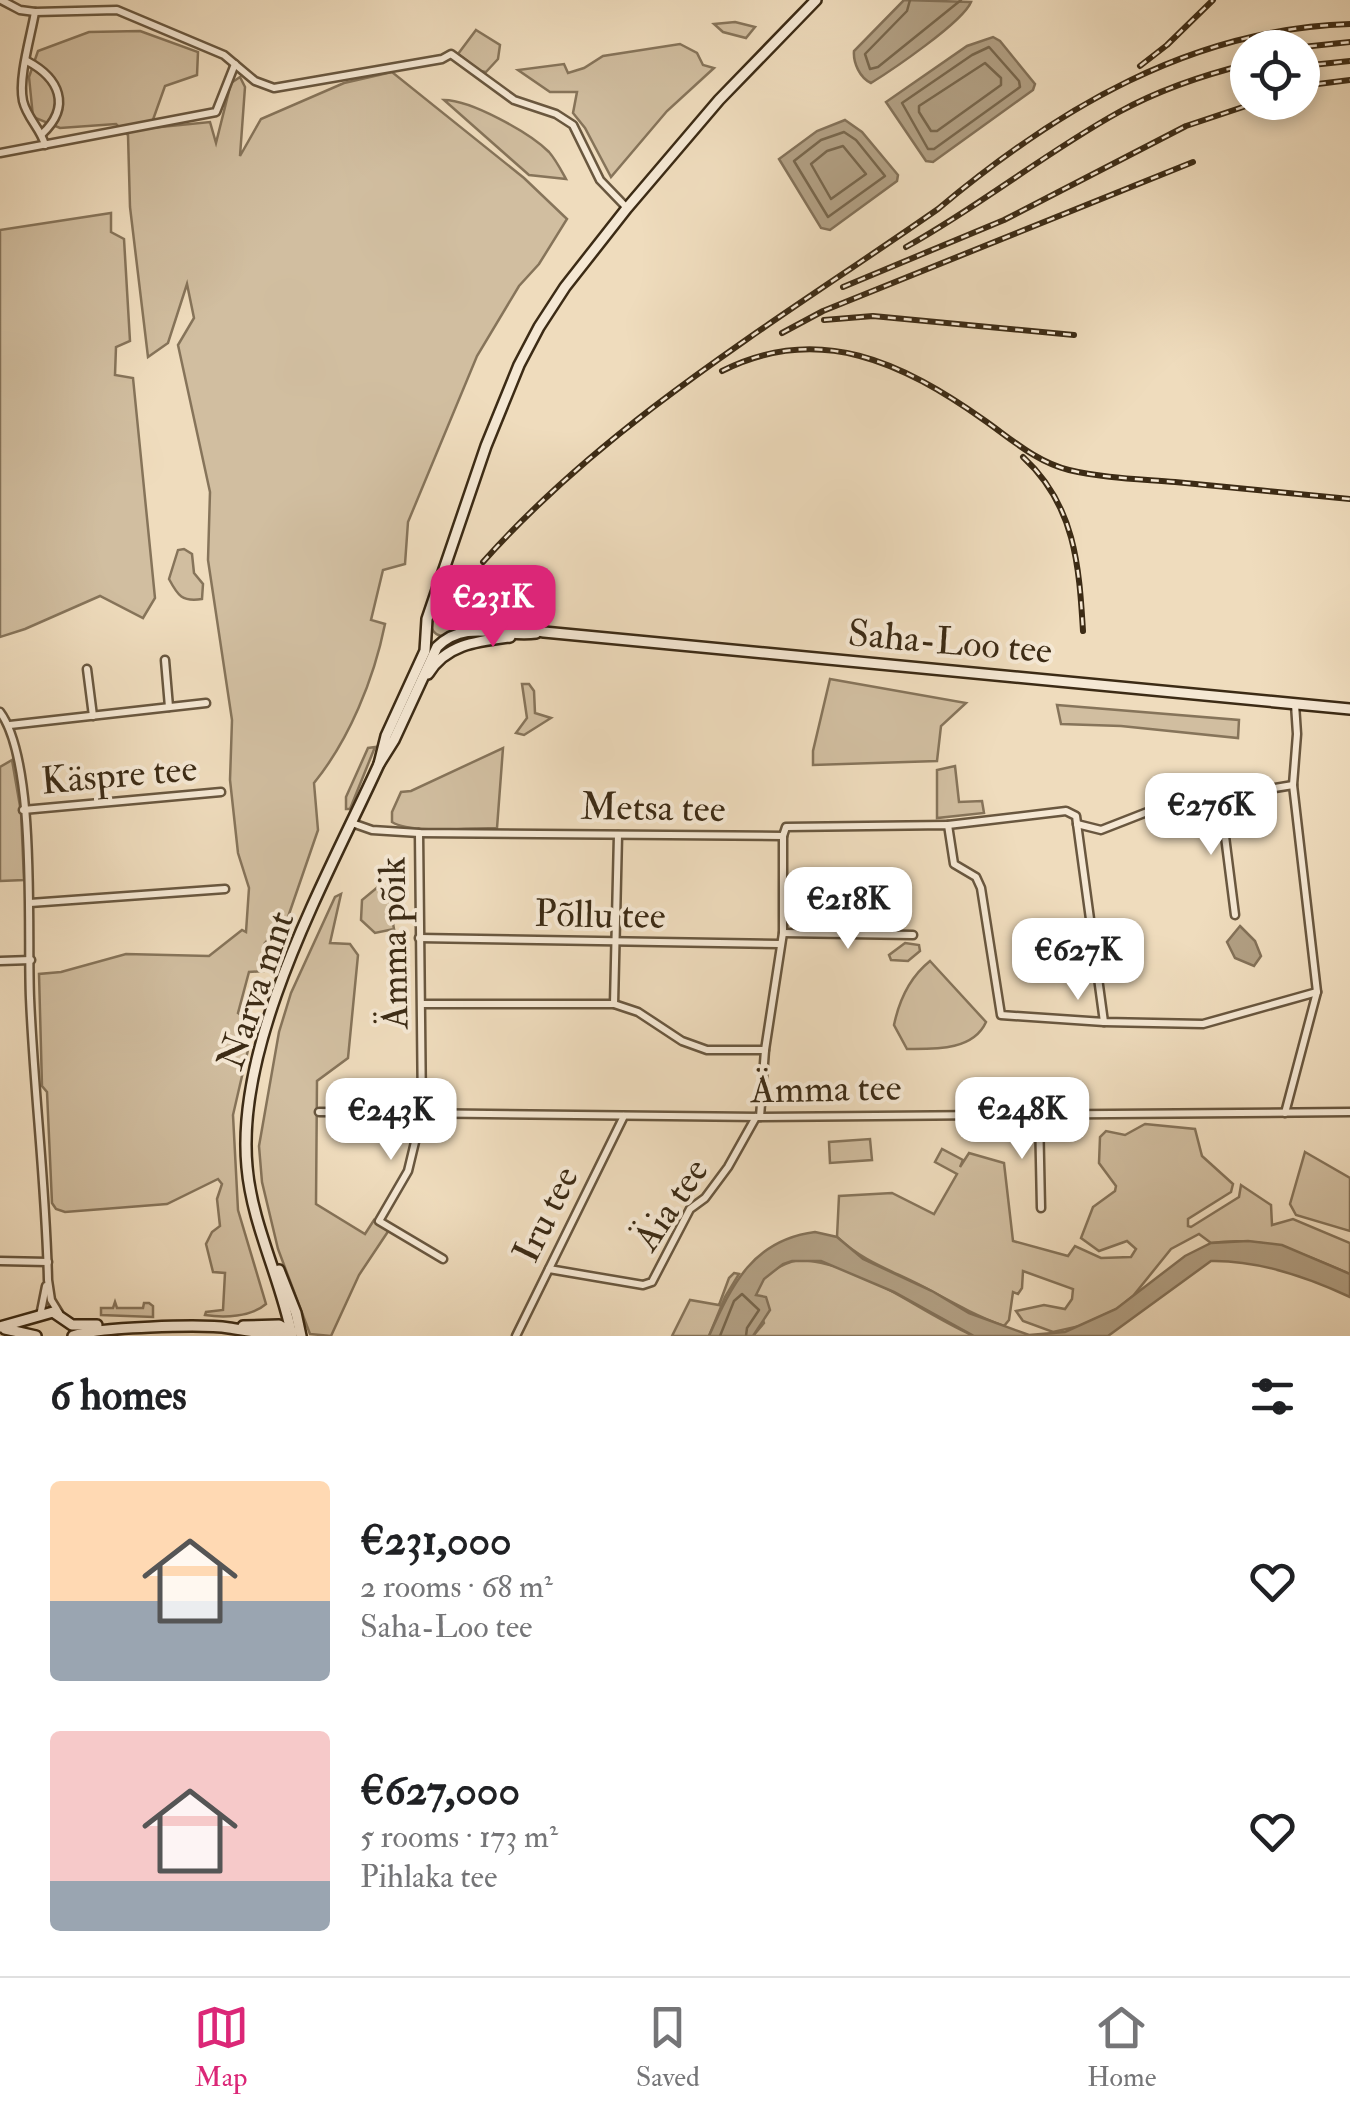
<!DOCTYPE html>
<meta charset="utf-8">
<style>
:root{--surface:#fff;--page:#f6f6f6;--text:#202124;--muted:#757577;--line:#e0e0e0;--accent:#db2777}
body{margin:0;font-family:"IM FELL Double Pica",serif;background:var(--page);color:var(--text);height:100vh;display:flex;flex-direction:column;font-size:38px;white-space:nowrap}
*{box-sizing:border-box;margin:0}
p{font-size:32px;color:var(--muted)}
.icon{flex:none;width:55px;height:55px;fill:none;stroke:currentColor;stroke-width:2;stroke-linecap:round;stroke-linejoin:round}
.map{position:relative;height:1336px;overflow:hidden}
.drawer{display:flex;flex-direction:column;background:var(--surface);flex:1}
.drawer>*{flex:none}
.fabs{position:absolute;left:1230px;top:30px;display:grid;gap:20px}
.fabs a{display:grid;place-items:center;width:90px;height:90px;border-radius:50%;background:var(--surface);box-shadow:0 5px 15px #0003;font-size:50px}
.price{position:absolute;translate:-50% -85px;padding:0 22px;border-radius:20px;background:#fff;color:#222;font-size:32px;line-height:65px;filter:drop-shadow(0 2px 5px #0008)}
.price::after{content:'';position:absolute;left:50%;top:60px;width:30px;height:22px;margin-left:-15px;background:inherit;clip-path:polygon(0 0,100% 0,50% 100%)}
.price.on{background:var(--accent);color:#fff}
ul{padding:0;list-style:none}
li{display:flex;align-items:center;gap:30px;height:250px;padding:0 50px}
li span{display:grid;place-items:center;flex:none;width:280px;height:200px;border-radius:10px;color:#555}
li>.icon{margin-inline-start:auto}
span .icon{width:120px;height:120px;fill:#fffc;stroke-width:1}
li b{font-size:42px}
h2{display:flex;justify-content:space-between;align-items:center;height:120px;padding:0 50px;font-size:42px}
.tabs{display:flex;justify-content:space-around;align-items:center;height:140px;border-top:2px solid var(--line);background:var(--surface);font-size:28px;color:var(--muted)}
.tabs a{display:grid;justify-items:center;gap:5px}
.tabs .on{color:var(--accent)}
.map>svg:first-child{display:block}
.green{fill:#d1bea0;stroke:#86745a;stroke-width:2.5}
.water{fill:#b2a084;stroke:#837158;stroke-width:2.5}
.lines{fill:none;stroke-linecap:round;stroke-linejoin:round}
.shore{stroke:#77664c;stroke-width:2.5}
.minor-casing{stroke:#69573f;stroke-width:11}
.secondary-casing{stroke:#3c2b15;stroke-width:14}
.minor{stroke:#f5e8d4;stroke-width:6}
.secondary{stroke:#f5e8d4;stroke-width:9}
.rail-casing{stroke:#3c2b15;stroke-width:6}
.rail{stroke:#f5e8d4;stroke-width:2.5;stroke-dasharray:8;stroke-linecap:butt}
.labels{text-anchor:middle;stroke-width:8;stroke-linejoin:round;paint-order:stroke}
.street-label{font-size:38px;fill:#3c2b15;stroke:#f5e8d4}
</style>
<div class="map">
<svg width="1350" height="1336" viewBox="0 0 1350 1336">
<rect width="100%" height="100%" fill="#efdcbd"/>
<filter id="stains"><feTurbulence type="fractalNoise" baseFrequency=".002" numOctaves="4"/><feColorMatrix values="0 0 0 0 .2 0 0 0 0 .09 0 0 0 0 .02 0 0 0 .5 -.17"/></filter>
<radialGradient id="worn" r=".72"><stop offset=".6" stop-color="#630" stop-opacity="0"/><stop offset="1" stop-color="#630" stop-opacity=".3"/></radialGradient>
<!-- green -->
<g class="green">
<polygon points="735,22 755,27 746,38 723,32 714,24"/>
<polygon points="476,30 500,45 498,59 486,72 480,71 458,54"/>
<path d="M140,31L198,52L197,75L165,86L150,128L210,122L216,143L231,83L240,77L245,87L240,156L261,119L344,83L392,72L524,178L567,219L539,264L519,286L477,356L408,522L405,564L383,570L371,620L385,624C374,679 349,740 314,783L318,830L288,917L265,943L276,950L274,965L264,971L249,972L238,1013L254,1024L233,1115L238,1210L266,1304C251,1317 224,1318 205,1315L206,1312L223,1310L225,1273L213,1272L206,1244L212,1232L220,1226L217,1199L222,1184L218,1179L167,1204L65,1212L56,1209L52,1203L47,1092L42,1086L39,974L61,972L126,954L209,956L242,930L246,932L249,888L238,853L230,780L232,720L208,560L210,492L178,345L194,318L187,284L168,343L148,357L130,207L128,135L116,124L60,128L33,117L29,77L38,51L89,32Z"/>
<polygon points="680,44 697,53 703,65 714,68 667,111 611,177 585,128 573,113 577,92 550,92 518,70 564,64 568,73 584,68 603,56"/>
<path d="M444,100C471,100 530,133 549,152C556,160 561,170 566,179L529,175Z"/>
<polygon points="111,213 111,232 124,239 130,341 116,347 115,375 133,378 155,598 143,618 100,596 25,629 0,637 0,230"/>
<path d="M184,549L192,554L194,573L203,584L202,599C182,602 178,596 169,579L178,550Z"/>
<circle cx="443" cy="624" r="12"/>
<polygon points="830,679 966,703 941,726 937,761 813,765 813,751"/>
<polygon points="522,684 529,684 534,691 535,713 551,718 524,735 516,733 527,718"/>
<polygon points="1057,705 1239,720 1238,738 1121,726 1061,724"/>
<polygon points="375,747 350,809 346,809 346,797 368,748"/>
<path d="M503,748L497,828C472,828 410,834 392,822V812L401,792L411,791Z"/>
<polygon points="12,760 21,812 24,880 0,881 0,767"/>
<polygon points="955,766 959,802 982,801 984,813 937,818 937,770"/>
<polygon points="379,886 388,896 394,929 375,933 361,920 362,900"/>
<polygon points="341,894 330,943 350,944 358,955 348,1058 317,1081 316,1204 365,1234 374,1220 389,1230 359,1275 331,1336 310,1334 278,1249 262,1182 259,1146 279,1032 291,993 335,897"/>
<polygon points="905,943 919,945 920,951 908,961 891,960 889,955"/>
<path d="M930,961L986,1022C973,1051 934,1049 907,1049L894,1025C899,1001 910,977 930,961Z"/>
<path d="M1145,1124L1195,1129L1202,1156L1233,1184L1231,1192L1188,1219V1226L1191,1227L1239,1197L1241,1185L1271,1205L1272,1225L1293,1219L1350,1243V1274C1301,1253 1266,1235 1211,1243L1199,1234L1171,1249L1133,1296L1117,1309L1080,1326L1053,1332L1023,1321L1016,1311L1044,1305L1065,1309L1072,1299L1073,1289L1023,1271L1022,1288L1018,1294L1013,1292L1009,1320L1004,1326C979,1317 957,1305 933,1292C900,1273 865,1264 837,1237L839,1196L892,1193L934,1214L957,1174L935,1162L942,1149L963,1160L960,1167L969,1153L1004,1163L1013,1241L1068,1256L1075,1246L1101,1258L1131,1257L1136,1249L1127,1241L1099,1251L1081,1238L1093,1207L1115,1191L1116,1186L1099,1163L1100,1137L1106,1131L1125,1135Z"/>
<polygon points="870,1139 872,1160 830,1163 829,1142"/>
<polygon points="1305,1152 1350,1178 1350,1231 1296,1215 1290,1204"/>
<path d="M799,1260C864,1263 916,1311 974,1336H753L764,1323C762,1316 757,1306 756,1298C754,1278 782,1263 799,1260Z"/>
<polygon points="734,1273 739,1274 725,1297 709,1336 672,1336 690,1300 719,1305 729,1278"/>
<polygon points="115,1302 117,1308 143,1308 144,1303 149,1303 153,1306 153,1317 101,1315 101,1308 113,1308"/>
</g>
<!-- water -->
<g class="water">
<path d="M904,0L971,2C963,22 892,70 871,83C860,78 853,63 854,51Z"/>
<polygon points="993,37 1000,41 1035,84 1033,90 933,162 926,161 886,102 967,46"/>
<polygon points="845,120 862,132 898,175 897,181 830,230 821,228 779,159 817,131"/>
<polygon points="1240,926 1255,941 1261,956 1254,966 1235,958 1227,942"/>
<path d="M815,1232L837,1237L863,1259L932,1291L969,1313L1029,1335L1065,1332L1116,1309L1185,1256L1211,1243L1248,1241L1282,1245L1350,1274V1297C1307,1277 1259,1260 1211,1261L1108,1336H974L894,1292L821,1261H792L783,1264L764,1279L756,1295L766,1297L770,1310L753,1336H709C732,1284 753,1240 815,1232Z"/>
</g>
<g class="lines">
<!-- shore -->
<g class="shore">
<polyline points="910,0 907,11 865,54 870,69 878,67 961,0"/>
<polygon points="989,47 1019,81 1020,87 934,149 928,149 902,103 972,55"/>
<polygon points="985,63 1001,78 1001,85 937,131 931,131 919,112 919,106"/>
<polygon points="844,132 856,140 885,176 828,217 794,161 821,140"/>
<polygon points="843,146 866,174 831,199 811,164 827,151"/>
<polyline points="720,1336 734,1301 742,1294 759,1310 747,1328 746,1336"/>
</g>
<!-- minor casing -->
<g class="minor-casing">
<g id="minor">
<polyline points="1,0 20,10 35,12 117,10 224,55 255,81 274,88 442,59 451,54 514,100 556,114 573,125 600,180 627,208"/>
<path d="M35,12C31,36 18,78 23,101C27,118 41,129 45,145"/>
<path d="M27,61C59,78 72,106 42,134"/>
<polyline points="0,153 216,112 235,64"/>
<polyline points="165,660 169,707"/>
<polyline points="87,669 93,716"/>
<path d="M0,712C37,762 27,932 30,998C34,1092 46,1186 48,1280L51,1300L59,1313"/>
<polyline points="10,725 206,703"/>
<polyline points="1220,797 1235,915"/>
<polyline points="23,810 221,792"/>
<polyline points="352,823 372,830 419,833 783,836 786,827 948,825 954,864 976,877 981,888 1001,1015 1104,1022 1203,1024 1317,992"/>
<polyline points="1077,824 1101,830 1160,807 1293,785"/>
<polyline points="948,825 1066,811 1076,816 1104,1022"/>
<polyline points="419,833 422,1113 408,1171 379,1221 443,1259"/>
<polyline points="30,903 225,889"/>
<polyline points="783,933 913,935"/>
<polyline points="419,938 779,944"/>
<polyline points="0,961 31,960"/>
<polyline points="422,1004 614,1004 638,1012 682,1041 707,1050 765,1050"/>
<polyline points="614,1004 618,835"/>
<polyline points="319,1112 760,1117 1350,1112"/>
<polyline points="1285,1113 1317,992 1293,785 1297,734 1295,704"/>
<polyline points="1039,1114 1041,1208"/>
<polyline points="760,1117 765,1050 783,933 783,836"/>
<polyline points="0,1261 48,1262"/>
<polyline points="549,1269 643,1285 652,1282 690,1209 705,1198 728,1167 756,1117"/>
<polyline points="40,1316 46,1286"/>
<polyline points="516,1336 624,1116"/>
</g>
</g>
<!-- secondary casing -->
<g class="secondary-casing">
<g id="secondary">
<polyline points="443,578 450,609 458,618"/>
<polyline points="457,616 544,632 1350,709"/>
<path d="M428,674C446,644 478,641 510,637"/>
<polyline points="379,764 386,736 425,651 427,619 486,446 519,365 539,327 565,287 627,208 719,100 816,0"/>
<polyline points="279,1270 296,1313 301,1336"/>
<polyline points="243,1326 279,1325 291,1332"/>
<polyline points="0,1327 53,1312 72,1325 97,1325"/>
<polyline points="5,1329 36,1336"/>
<path d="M73,1336C96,1327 203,1324 229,1328C250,1331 271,1336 292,1332"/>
<path d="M292,1336C281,1279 252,1225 247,1167C235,1040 327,878 379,764L394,740L437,647C466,618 501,638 536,633"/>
</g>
</g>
<!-- minor -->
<use href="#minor" class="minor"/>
<!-- secondary -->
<use href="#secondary" class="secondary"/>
<!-- rail casing -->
<g class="rail-casing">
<g id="rail">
<polyline points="1293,48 1350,42"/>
<polyline points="1140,66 1167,45 1213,0"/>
<polyline points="1302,66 1350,61"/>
<polyline points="1302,86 1350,80"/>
<path d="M906,247C980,206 1045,153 1119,112C1159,90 1203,75 1248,64"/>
<polyline points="843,287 1004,220 1186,126 1258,102"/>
<polyline points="824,320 873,316 1074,335"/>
<polyline points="782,333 823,311 1193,162"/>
<path d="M722,371C819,322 903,363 984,420C1010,438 1036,462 1069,470C1103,478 1140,479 1175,482C1233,488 1292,493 1350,499"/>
<path d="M1023,457C1075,505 1079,565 1083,631"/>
<path d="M483,562C610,419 782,318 938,209C1057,109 1191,29 1350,24"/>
</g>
</g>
<!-- rail -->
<use href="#rail" class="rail"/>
</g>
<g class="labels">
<!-- street labels -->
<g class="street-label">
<text transform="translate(950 641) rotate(5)" y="13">Saha-Loo tee</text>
<text transform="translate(119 774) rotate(-5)" y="13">Käspre tee</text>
<text transform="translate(653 807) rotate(1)" y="13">Metsa tee</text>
<text transform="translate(600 914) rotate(1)" y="13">Põllu tee</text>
<text transform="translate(393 943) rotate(-91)" y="13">Ämma põik</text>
<text transform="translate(255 990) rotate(-71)" y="13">Narva mnt</text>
<text transform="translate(826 1088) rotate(-1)" y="13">Ämma tee</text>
<text transform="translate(670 1204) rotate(-56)" y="13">Äia tee</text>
<text transform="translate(545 1214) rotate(-64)" y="13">Iru tee</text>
</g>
</g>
<rect width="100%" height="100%" filter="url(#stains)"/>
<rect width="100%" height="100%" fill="url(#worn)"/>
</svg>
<div class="fabs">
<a><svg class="icon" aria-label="locate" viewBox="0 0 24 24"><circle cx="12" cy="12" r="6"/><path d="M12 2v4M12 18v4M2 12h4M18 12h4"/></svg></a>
</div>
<b class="price on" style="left:493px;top:650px">€231K</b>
<b class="price" style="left:1211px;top:858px">€276K</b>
<b class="price" style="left:848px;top:952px">€218K</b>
<b class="price" style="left:1078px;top:1003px">€627K</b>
<b class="price" style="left:1022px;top:1162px">€248K</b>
<b class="price" style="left:391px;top:1163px">€243K</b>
</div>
<section class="drawer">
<h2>6 homes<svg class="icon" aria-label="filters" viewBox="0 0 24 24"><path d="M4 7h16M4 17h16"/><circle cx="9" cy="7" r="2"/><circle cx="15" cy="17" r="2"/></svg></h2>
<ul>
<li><span style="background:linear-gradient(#ffd9b3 60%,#9aa5b1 0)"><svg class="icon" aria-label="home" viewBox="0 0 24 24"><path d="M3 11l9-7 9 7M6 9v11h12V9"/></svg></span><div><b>€231,000</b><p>2 rooms · 68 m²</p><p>Saha-Loo tee</p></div><svg class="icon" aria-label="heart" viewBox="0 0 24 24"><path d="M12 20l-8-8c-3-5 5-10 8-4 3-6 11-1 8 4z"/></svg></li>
<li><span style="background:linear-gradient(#f6c9c9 75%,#9aa5b1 0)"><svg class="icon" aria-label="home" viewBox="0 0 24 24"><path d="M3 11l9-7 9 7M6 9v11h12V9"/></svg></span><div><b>€627,000</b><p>5 rooms · 173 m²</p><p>Pihlaka tee</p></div><svg class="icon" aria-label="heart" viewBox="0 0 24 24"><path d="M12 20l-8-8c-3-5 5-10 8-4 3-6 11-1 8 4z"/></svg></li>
</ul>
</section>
<nav class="tabs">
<a class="on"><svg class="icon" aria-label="map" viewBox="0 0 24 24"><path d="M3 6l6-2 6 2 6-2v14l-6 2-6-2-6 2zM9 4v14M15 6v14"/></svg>Map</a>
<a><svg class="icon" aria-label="saved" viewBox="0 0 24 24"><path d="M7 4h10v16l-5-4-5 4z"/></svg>Saved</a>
<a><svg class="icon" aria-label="home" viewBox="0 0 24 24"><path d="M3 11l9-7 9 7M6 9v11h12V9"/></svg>Home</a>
</nav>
